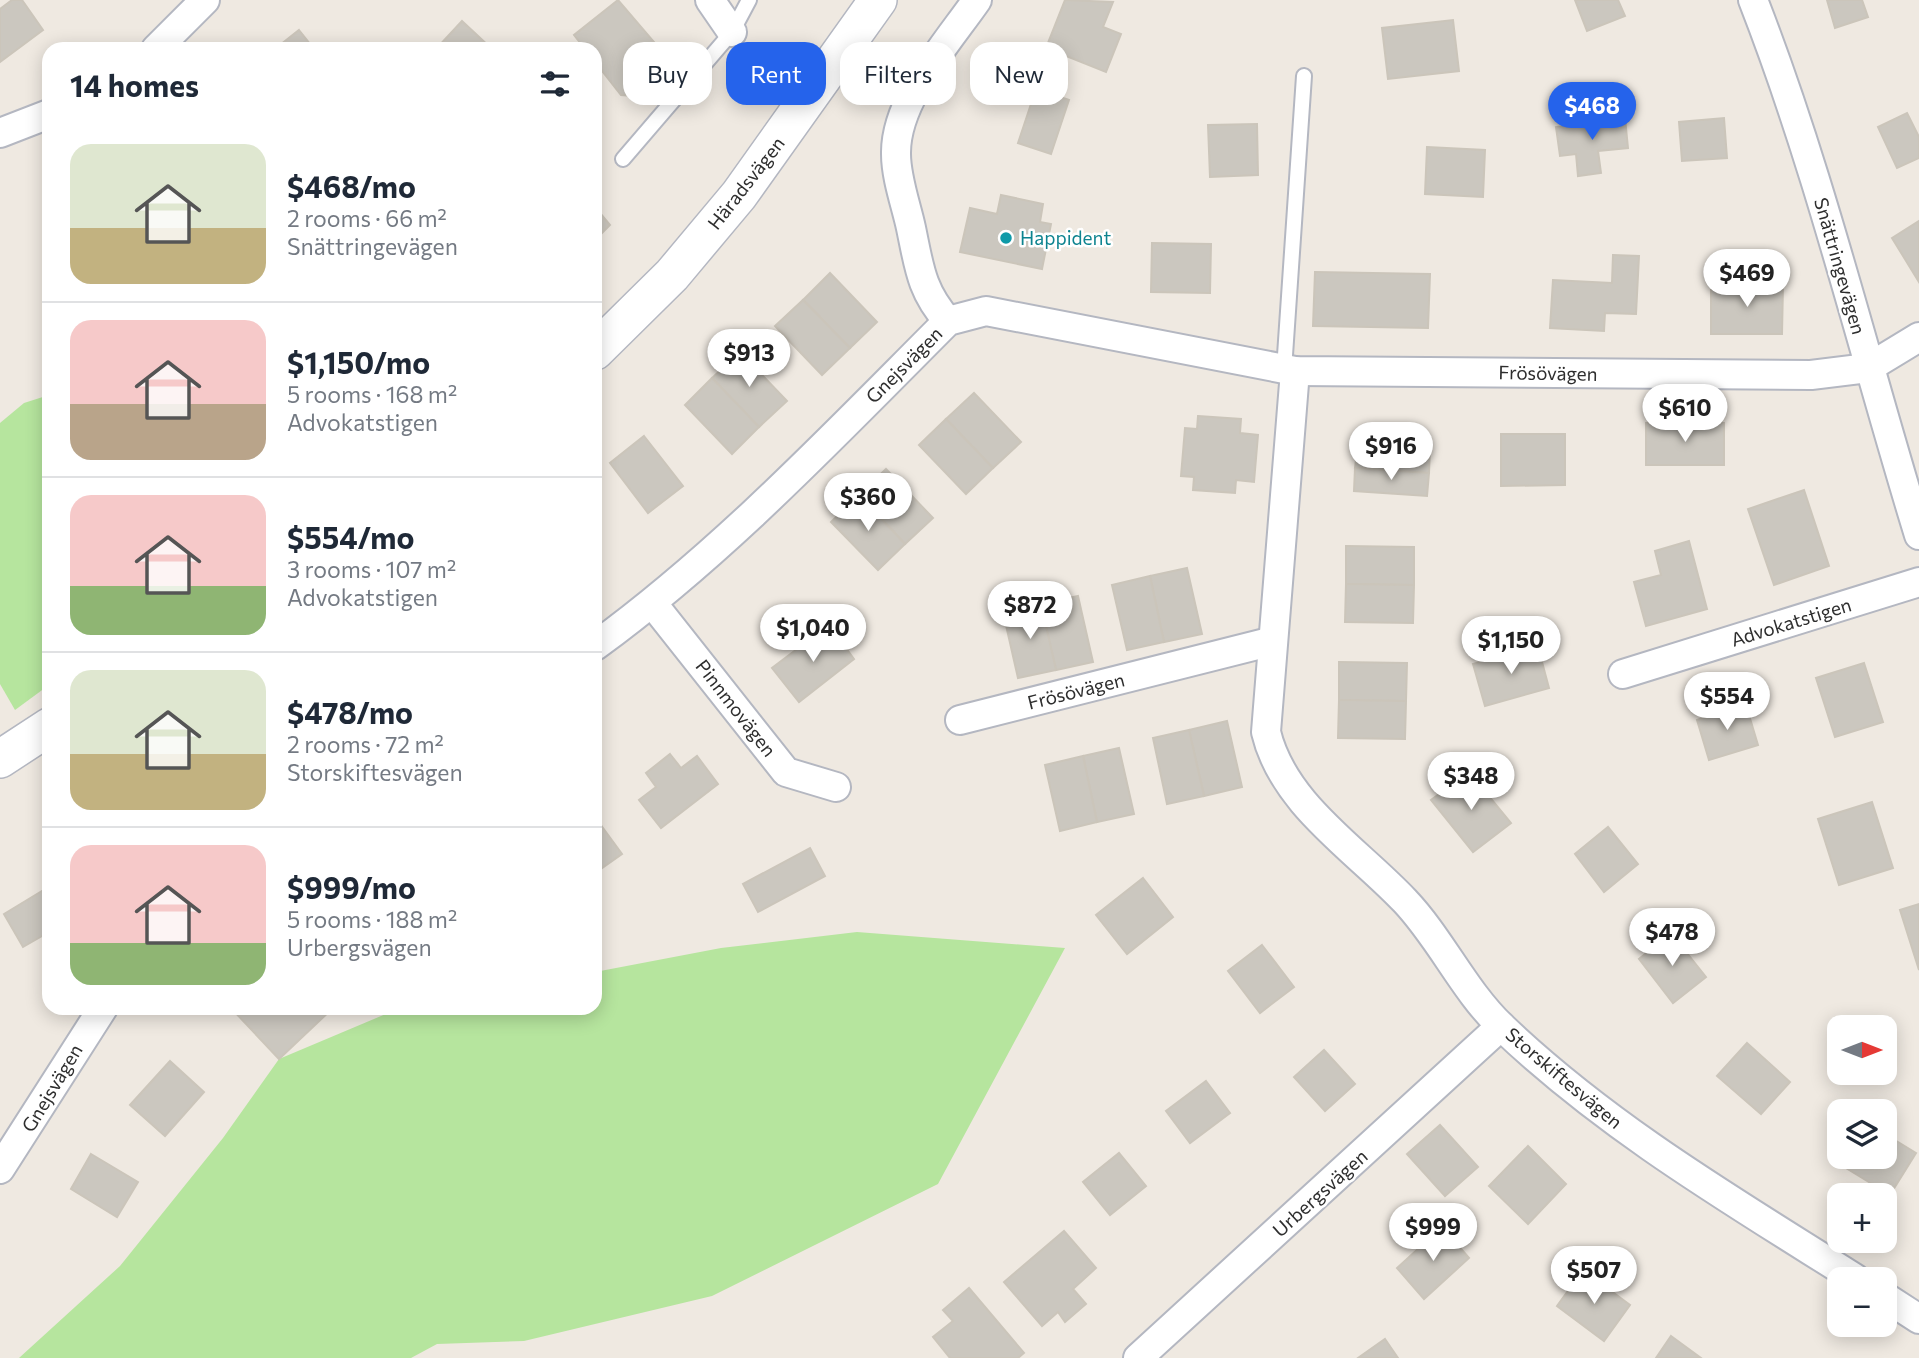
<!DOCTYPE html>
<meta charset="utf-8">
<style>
:root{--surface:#fff;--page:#f2f2f3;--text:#1f2937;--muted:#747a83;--line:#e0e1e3;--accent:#2563eb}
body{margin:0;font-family:Commissioner,sans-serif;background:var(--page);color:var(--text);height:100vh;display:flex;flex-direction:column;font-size:26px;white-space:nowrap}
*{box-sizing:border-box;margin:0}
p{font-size:23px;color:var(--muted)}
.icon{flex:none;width:38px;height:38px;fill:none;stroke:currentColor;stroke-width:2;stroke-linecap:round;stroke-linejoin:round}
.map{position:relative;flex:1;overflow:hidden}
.panel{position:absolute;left:42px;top:42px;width:560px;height:973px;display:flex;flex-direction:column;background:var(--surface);border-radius:21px;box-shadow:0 4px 18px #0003}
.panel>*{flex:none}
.guide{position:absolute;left:623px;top:42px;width:665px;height:63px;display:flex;gap:14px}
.needle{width:46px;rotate:90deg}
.controls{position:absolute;left:1827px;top:1015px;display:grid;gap:14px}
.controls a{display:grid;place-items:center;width:70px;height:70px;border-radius:14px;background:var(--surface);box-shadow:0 4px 18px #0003;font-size:35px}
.price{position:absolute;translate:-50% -60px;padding:0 16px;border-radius:24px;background:#fff;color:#222;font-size:23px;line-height:46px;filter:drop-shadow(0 2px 4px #0008)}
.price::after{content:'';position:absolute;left:50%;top:42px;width:21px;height:16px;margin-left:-10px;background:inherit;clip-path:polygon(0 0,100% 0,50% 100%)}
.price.on{background:var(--accent);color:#fff}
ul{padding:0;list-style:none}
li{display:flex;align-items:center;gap:21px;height:175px;padding:0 28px}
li+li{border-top:2px solid var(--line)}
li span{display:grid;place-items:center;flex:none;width:196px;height:140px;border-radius:21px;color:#555}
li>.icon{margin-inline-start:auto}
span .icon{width:84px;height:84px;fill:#fffc;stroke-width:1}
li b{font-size:30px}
h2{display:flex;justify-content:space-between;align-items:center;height:84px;padding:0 28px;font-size:30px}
.tag{padding:0 24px;border-radius:21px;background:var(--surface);box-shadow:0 4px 18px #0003;font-size:24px;line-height:63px}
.tag.on{background:var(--accent);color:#fff}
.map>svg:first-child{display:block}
.green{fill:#b6e59e}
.building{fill:#cbc7bf;stroke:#cbc5ba;stroke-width:2}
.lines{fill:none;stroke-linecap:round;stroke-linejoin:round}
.service-casing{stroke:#b4b7c1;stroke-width:18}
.minor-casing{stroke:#b4b7c1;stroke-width:32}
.tertiary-casing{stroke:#b4b7c1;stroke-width:40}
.service{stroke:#fff;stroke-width:14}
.minor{stroke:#fff;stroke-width:28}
.tertiary{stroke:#fff;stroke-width:37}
.culture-dot{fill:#0f9aa8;stroke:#fff;stroke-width:2.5}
.labels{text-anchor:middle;stroke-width:5;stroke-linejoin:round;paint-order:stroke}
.street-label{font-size:19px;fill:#2e2e2e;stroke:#fff}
.culture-label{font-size:19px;fill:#0d838f;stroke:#fff;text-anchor:start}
</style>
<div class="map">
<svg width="1919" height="1358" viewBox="0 0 1919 1358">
<rect width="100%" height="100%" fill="#efe9e1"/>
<!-- green -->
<g class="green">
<polygon points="49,395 49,685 15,710 0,684 0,423 24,403"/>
<polygon points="857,932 1065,948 938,1184 712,1296 524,1341 437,1344 411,1358 19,1358 120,1266 223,1138 279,1059 400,1008 595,1008 595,972 721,948"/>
</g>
<!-- building -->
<g class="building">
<polygon points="12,0 22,0 43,30 0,62 0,9"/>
<polygon points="618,0 660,49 657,98 621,95 595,62 595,49 585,49 574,35"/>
<polygon points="1065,0 1113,2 1103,27 1121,34 1106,72 1046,48"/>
<polygon points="1575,0 1618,0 1625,16 1587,31"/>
<polygon points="1827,0 1862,0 1868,17 1835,28"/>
<polygon points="1453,20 1459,71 1388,79 1382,28"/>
<polygon points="462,21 492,49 436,49"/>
<polygon points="299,30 314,49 275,49"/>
<polygon points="1036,89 1069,100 1051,154 1018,143"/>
<polygon points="1907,113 1919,137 1919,158 1897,168 1878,127"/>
<polygon points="1625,118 1628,148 1598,151 1601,173 1578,176 1576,154 1560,156 1556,127"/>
<polygon points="1724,118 1727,158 1682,161 1679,122"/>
<polygon points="1257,124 1258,175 1210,177 1208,125"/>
<polygon points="1427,147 1485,150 1483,197 1425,194"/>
<polygon points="1001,195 1043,204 1040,222 1051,224 1042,269 960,252 970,208 997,214"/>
<polygon points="595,207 610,225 595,240"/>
<polygon points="1919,221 1919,282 1892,238"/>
<polygon points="1152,243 1211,244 1210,293 1151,292"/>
<polygon points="1613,255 1639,256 1636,314 1605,313 1604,331 1550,328 1553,280 1612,283"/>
<polygon points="1315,272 1430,274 1428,328 1313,326"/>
<polygon points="830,273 877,322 850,348 803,300"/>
<polygon points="1711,284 1783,285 1782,334 1711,334"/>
<polygon points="803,300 850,348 822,375 775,326"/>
<polygon points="740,352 787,401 759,427 712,378"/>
<polygon points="712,378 759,427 732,454 685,405"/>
<polygon points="974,393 1021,442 993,468 946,419"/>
<polygon points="1198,416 1241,419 1240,433 1258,435 1254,482 1236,480 1235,493 1193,490 1194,477 1181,476 1185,428 1197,429"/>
<polygon points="946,419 993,468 966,494 919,445"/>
<rect x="1646" y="423" width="78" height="42"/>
<polygon points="1501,434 1565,434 1565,485 1501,486"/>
<polygon points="644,436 683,486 648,513 610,463"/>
<polygon points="1358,443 1430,448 1429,473 1355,468"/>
<polygon points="1355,468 1429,473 1427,496 1354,491"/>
<polygon points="886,469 933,518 905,544 859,495"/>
<polygon points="1804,490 1829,566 1774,585 1748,509"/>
<polygon points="859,495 905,544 878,570 831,522"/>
<polygon points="1689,541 1707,609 1646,626 1634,582 1661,575 1655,551"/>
<polygon points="1346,546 1414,547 1414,585 1346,584"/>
<polygon points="1187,568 1202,634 1164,642 1150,576"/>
<polygon points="1150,576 1164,642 1127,650 1112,585"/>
<polygon points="1346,584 1414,585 1413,623 1345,622"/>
<polygon points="1078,596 1093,662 1056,670 1041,604"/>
<polygon points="1041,604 1056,670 1018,678 1003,612"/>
<polygon points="829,625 854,659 799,702 772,668"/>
<polygon points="1538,647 1549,688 1485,706 1473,664"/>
<polygon points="1339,662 1407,663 1406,701 1339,700"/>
<polygon points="1864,663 1883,722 1835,737 1816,678"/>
<polygon points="1339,700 1406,701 1405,739 1338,738"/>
<polygon points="1746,705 1758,745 1709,760 1697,720"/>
<polygon points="1227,721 1242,787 1204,796 1189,730"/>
<polygon points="1189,730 1204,796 1167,804 1153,738"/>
<polygon points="1119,748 1134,814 1097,822 1083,756"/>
<polygon points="670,754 681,768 697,756 718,784 661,828 639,800 656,787 646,773"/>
<polygon points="1083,756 1097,822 1060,831 1045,765"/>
<polygon points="1469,772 1511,823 1473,852 1431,800"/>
<polygon points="1872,802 1893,868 1839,885 1818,819"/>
<polygon points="595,817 622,854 595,873"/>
<polygon points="1608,827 1638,864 1604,892 1575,854"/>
<polygon points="810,848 825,876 758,912 743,884"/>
<polygon points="1143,878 1173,917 1127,954 1096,915"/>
<polygon points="47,888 49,932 23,947 4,914"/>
<polygon points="1919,904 1919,970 1900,910"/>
<polygon points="1671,933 1706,977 1673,1003 1639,959"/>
<polygon points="1262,945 1294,987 1260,1013 1228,971"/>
<polygon points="231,1008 333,1008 279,1059"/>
<polygon points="1747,1043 1790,1082 1761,1114 1717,1076"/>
<polygon points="1324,1050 1355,1084 1325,1111 1294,1077"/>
<polygon points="170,1061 204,1092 165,1136 130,1105"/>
<polygon points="1206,1081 1230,1113 1190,1143 1166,1111"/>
<polygon points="1440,1125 1478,1167 1445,1196 1407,1154"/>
<polygon points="1885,1134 1916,1153 1890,1195 1836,1162 1839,1156 1885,1157"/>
<polygon points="1528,1146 1566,1184 1528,1224 1489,1186"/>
<polygon points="1119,1153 1146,1186 1110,1215 1083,1182"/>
<polygon points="91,1154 138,1182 117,1217 71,1189"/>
<polygon points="1442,1227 1469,1258 1424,1299 1397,1268"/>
<polygon points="1064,1231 1096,1268 1073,1289 1086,1304 1065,1322 1058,1312 1042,1326 1004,1282"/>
<polygon points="1583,1270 1630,1305 1604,1341 1557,1306"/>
<polygon points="969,1288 1024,1353 1018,1358 950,1358 933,1337 953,1321 943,1310"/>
<polygon points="1671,1336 1701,1358 1656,1358"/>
<polygon points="1385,1339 1398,1358 1358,1358"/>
</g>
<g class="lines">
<!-- service casing -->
<g class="service-casing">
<g id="service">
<polyline points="623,159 732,32 749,0"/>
<polyline points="1284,370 1304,76"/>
</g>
</g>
<!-- minor casing -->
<g class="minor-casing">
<g id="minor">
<polyline points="710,0 732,32"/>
<path d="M1753,0C1821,174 1864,357 1919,535"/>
<polyline points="156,49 205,0"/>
<polyline points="0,133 49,114"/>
<path d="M948,321C921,291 919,266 911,228C906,205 896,178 896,154C895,100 948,42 977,0"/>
<path d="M1295,371L1266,732C1283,804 1356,849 1405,901C1441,939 1464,991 1502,1027C1608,1128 1734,1202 1856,1279"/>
<polyline points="653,604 786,772 836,787"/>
<path d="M595,646C724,552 835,434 948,321L986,311L1295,371L1811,375L1868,368L1919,337"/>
<polyline points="1623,674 1919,582"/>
<polyline points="960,720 1273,641"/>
<polyline points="0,1169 103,1008"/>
<polyline points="1885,1297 1919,1319"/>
<polyline points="1138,1358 1501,1026"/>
</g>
</g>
<!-- tertiary casing -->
<g class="tertiary-casing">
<g id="tertiary">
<polyline points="595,351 672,275 739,195 878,0"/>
<polyline points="0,759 49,727"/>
</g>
</g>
<!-- service -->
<use href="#service" class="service"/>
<!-- minor -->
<use href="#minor" class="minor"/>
<!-- tertiary -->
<use href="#tertiary" class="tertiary"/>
</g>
<!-- markers -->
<circle class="culture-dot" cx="1006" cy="238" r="7"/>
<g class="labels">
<!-- street labels -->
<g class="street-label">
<text transform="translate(746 183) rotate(-52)" y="7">Häradsvägen</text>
<text transform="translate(1840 266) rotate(74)" y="7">Snättringevägen</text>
<text transform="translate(904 365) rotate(-45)" y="7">Gnejsvägen</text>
<text transform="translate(1548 373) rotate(1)" y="7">Frösövägen</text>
<text transform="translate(1791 622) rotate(-17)" y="7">Advokatstigen</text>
<text transform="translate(1076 691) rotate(-14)" y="7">Frösövägen</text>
<text transform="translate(736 708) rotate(52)" y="7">Pinnmovägen</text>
<text transform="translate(1564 1078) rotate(40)" y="7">Storskiftesvägen</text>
<text transform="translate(52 1088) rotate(-59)" y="7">Gnejsvägen</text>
<text transform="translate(1320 1193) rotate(-42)" y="7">Urbergsvägen</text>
</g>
<!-- culture labels -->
<g class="culture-label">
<text x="1020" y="245">Happident</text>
</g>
</g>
</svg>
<div class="controls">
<a><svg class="needle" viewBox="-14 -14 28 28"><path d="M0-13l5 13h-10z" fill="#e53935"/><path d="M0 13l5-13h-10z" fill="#747a83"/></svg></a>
<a><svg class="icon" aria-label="layers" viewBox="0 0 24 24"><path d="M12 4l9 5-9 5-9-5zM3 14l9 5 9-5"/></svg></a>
<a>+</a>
<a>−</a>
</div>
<b class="price on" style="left:1592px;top:142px">$468</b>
<b class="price" style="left:1747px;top:309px">$469</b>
<b class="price" style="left:749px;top:389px">$913</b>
<b class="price" style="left:1685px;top:444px">$610</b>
<b class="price" style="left:1391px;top:482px">$916</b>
<b class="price" style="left:868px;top:533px">$360</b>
<b class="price" style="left:1030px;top:641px">$872</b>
<b class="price" style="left:813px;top:664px">$1,040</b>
<b class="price" style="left:1511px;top:676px">$1,150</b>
<b class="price" style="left:1727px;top:732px">$554</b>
<b class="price" style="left:1471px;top:812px">$348</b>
<b class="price" style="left:1672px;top:968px">$478</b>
<b class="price" style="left:1433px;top:1263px">$999</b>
<b class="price" style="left:1594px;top:1306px">$507</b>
<div class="guide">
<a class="tag">Buy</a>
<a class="tag on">Rent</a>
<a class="tag">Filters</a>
<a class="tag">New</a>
</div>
<section class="panel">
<h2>14 homes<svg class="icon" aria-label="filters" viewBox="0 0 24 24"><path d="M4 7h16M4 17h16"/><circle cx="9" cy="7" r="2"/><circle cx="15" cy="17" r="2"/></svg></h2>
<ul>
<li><span style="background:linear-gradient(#dfe7d0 60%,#c2b280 0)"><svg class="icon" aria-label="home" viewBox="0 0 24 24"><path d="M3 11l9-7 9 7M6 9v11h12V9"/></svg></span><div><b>$468/mo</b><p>2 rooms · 66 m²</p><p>Snättringevägen</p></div></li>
<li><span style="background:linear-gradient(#f6c9c9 60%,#b9a48a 0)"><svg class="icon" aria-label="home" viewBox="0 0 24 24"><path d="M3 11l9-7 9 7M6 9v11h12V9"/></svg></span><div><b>$1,150/mo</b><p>5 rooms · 168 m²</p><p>Advokatstigen</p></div></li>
<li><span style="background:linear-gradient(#f6c9c9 65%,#8fb573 0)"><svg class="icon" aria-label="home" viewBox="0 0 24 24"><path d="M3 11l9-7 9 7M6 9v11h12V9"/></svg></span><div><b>$554/mo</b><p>3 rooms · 107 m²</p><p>Advokatstigen</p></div></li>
<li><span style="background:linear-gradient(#dfe7d0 60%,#c2b280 0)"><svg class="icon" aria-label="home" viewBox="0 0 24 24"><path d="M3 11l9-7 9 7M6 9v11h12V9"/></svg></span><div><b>$478/mo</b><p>2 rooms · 72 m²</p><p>Storskiftesvägen</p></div></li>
<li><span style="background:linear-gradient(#f6c9c9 70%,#8fb573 0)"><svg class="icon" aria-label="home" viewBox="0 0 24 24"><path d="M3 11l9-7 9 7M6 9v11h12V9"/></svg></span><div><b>$999/mo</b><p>5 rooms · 188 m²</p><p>Urbergsvägen</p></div></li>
</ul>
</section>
</div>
